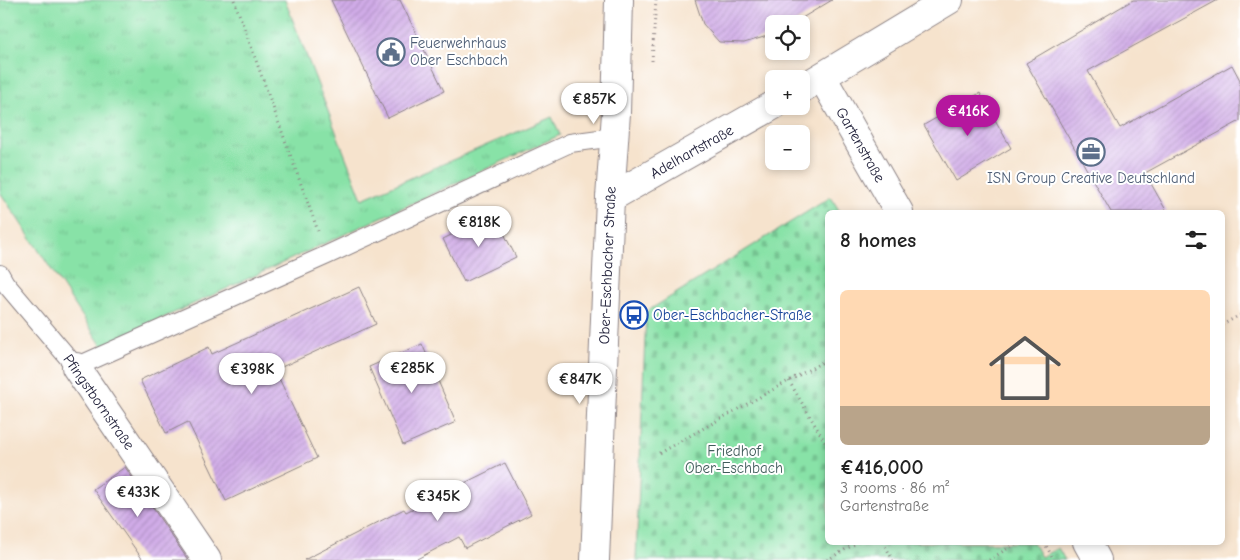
<!DOCTYPE html>
<meta charset="utf-8">
<style>
:root{--surface:#fff;--page:#f6f6f6;--text:#222;--muted:#767676;--accent:#b5179e}
body{margin:0;font-family:"Comic Neue",sans-serif;background:var(--page);color:var(--text);height:100vh;display:flex;flex-direction:column;font-size:19px;white-space:nowrap}
*{box-sizing:border-box;margin:0}
p{font-size:16px;color:var(--muted)}
.icon{flex:none;width:28px;height:28px;fill:none;stroke:currentColor;stroke-width:2;stroke-linecap:round;stroke-linejoin:round}
.map{position:relative;flex:1;overflow:hidden}
.details{position:absolute;left:825px;top:210px;width:400px;height:335px;display:flex;flex-direction:column;background:var(--surface);border-radius:8px;box-shadow:0 2px 8px #0003}
.details>*{flex:none}
.buttons{position:absolute;left:765px;top:15px;display:grid;gap:10px}
.buttons a{display:grid;place-items:center;width:45px;height:45px;border-radius:8px;background:var(--surface);box-shadow:0 2px 8px #0003;font-size:25px}
.price{position:absolute;translate:-50% -42px;padding:0 11px;border-radius:18px;background:#fff;color:#222;font-size:16px;line-height:32px;filter:drop-shadow(0 1px 2px #0008)}
.price::after{content:'';position:absolute;left:50%;top:30px;width:15px;height:11px;margin-left:-8px;background:inherit;clip-path:polygon(0 0,100% 0,50% 100%)}
.price.selected{background:var(--accent);color:#fff}
ul{padding:0;list-style:none}
li{display:grid;align-content:center;gap:10px;height:265px;padding:0 15px}
li span{display:grid;place-items:center;height:155px;border-radius:8px;color:#555}
li>.icon{margin-inline-start:auto}
span .icon{width:90px;height:90px;fill:#fffc;stroke-width:1}
li b{font-size:21px}
h2{display:flex;justify-content:space-between;align-items:center;height:60px;padding:0 15px;font-size:21px}
.map>svg:first-child{display:block}
.grass{fill:url(#grass-tufts);stroke:#558271}
.cemetery{fill:url(#cemetery-stones);stroke:#558271}
.building{fill:url(#building-hatch)}
.lines{fill:none;stroke-linecap:round;stroke-linejoin:round}
.lane-casing{stroke:#8c8284;stroke-width:20}
.street-casing{stroke:#8c8284;stroke-width:30}
.secondary-casing{stroke:#8c8284;stroke-width:30}
.path{stroke:#8c8284;stroke-width:3;stroke-dasharray:1 4;stroke-linecap:butt}
.lane{stroke:#fff;stroke-width:18}
.street{stroke:#fff;stroke-width:28}
.secondary{stroke:#fff;stroke-width:28}
.labels{text-anchor:middle;stroke-width:4;stroke-linejoin:round;paint-order:stroke}
.service-label{font-size:15px;fill:#4e5e75;stroke:#fff;text-anchor:start}
.street-label{font-size:15px;fill:#22223b;stroke:#fff}
.transit-label{font-size:15px;fill:#164399;stroke:#fff;text-anchor:start}
.park-label{font-size:15px;fill:#415c5b;stroke:#fff}
</style>
<div class="map">
<svg width="1240" height="560" viewBox="0 0 1240 560">
<defs>
<pattern id="grass-tufts" width="24" height="20" patternUnits="userSpaceOnUse" patternTransform="scale(1.25)"><rect width="24" height="20" fill="#88e2a7"/><path d="M3 7l-1-3M5 7V3M7 7l1-3M15 17l-1-3M17 17v-4M19 17l1-3" fill="none" stroke="#75c291"/></pattern>
<pattern id="cemetery-stones" width="16" height="16" patternUnits="userSpaceOnUse" patternTransform="scale(1.25)"><rect width="16" height="16" fill="#88e2a7"/><path d="M2 7V4a2 2 0 0 1 4 0v3zM10 15v-3a2 2 0 0 1 4 0v3z" fill="#75c291"/></pattern>
<pattern id="building-hatch" width="6" height="6" patternUnits="userSpaceOnUse" patternTransform="scale(1.25)"><rect width="6" height="6" fill="#d0abe7"/><path d="M-1 1l2-2M0 6l6-6M5 7l2-2" fill="none" stroke="#b293c7"/></pattern>
</defs>
<rect width="100%" height="100%" fill="#fff"/>
<filter id="ink" filterUnits="userSpaceOnUse"><feTurbulence type="fractalNoise" baseFrequency=".02" numOctaves="2"/><feDisplacementMap in="SourceGraphic" scale="10" xChannelSelector="R" yChannelSelector="G"/><feConvolveMatrix kernelMatrix="1 2 1 2 8 2 1 2 1" color-interpolation-filters="sRGB"/></filter>
<filter id="wash" filterUnits="userSpaceOnUse"><feTurbulence type="fractalNoise" baseFrequency=".0096" numOctaves="4" result="noise"/><feDisplacementMap in="SourceGraphic" scale="20" xChannelSelector="R" yChannelSelector="G"/><feGaussianBlur stdDeviation="1.12" result="paint"/><feColorMatrix in="noise" values="0 0 0 0 0 0 0 0 0 0 0 0 0 0 0 0 0 1.4 0 .05"/><feComposite in="paint" operator="in"/></filter>
<g filter="url(#wash)">
<rect width="100%" height="100%" fill="#f6e3cd"/>
<!-- grass -->
<polygon class="grass" points="0,0 285,0 362,199 552,117 560,135 102,346 0,192"/>
<!-- cemetery -->
<polygon class="cemetery" points="831,197 840,212 828,212 828,542 1033,543 1041,557 1058,548 1065,560 636,560 646,312"/>
<g id="blocks">
<!-- building -->
<g class="building">
<polygon points="331,0 400,0 444,91 388,118"/>
<polygon points="695,0 832,0 792,24 774,24 774,34 744,43 719,42 703,24"/>
<polygon points="1133,0 1218,0 1088,71 1120,128 1232,65 1240,80 1240,121 1145,173 1167,212 1111,212 1026,63"/>
<polygon points="980,93 1011,148 956,181 924,125"/>
<polygon points="494,214 516,257 464,282 443,239"/>
<polygon points="359,287 376,324 275,370 317,458 226,501 188,422 166,433 140,380 209,347 212,354"/>
<polygon points="422,344 456,422 403,445 369,367"/>
<polygon points="505,463 531,514 465,548 459,537 415,560 304,560 404,509 406,512"/>
<polygon points="125,467 188,560 143,560 93,489"/>
</g>
</g>
</g>
<g filter="url(#ink)">
<use href="#blocks" fill-opacity="0" stroke="#8c8284" stroke-width="1"/>
<g class="lines">
<!-- lane casing -->
<g class="lane-casing">
<polyline id="lane" points="0,274 5,283 76,367 327,255 570,143 614,137"/>
</g>
<!-- street casing -->
<g class="street-casing">
<g id="street">
<path id="s1" d="M822,77L899,212"/>
<polyline points="801,89 949,0"/>
<path id="s2" d="M610,198L774,105"/>
<polyline points="76,367 207,560"/>
<polyline points="1087,542 1097,560"/>
</g>
</g>
<!-- secondary casing -->
<g class="secondary-casing">
<g id="secondary">
<path id="s3" d="M595,560L610,198L616,113L619,0"/>
</g>
</g>
<!-- path -->
<g class="path">
<polyline points="234,0 318,231"/>
<polyline points="652,61 656,0"/>
<polyline points="1222,325 1240,315"/>
<polyline points="789,381 828,447"/>
<polyline points="659,453 828,359"/>
<polyline points="883,542 893,560"/>
<polyline points="1044,542 1054,560"/>
<polyline points="827,560 858,542"/>
<polyline points="989,560 1018,542"/>
</g>
<!-- lane -->
<use href="#lane" class="lane"/>
<!-- street -->
<use href="#street" class="street"/>
<!-- secondary -->
<use href="#secondary" class="secondary"/>
</g>
</g>
<!-- icons -->
<defs>
<g id="civic-ring" transform="scale(1.4375)"><circle r="9.5" fill="#fff" stroke="#5c6f8a" stroke-width="1.5"/><path d="M-.6-6.5H3V-4.5H.6V-3L4-1V1h2V6H-6V1h2V-1L-.6-3ZM-1.2 2.5V6h2.4V2.5Z" fill="#5c6f8a"/></g>
<g id="office-ring" transform="scale(1.4375)"><circle r="9.5" fill="#fff" stroke="#5c6f8a" stroke-width="1.5"/><path d="M-6-3h4V-5.5h4V-3h4V5H-6ZM-1-4.5V-3h2v-1.5ZM-6 0V1H6V0Z" fill="#5c6f8a"/></g>
<g id="bus-ring" transform="scale(1.4375)"><circle r="9.5" fill="#fff" stroke="#1a4fb4" stroke-width="1.5"/><path d="M-5-6H5V4H4V6H2V4H-2V6H-4V4H-5ZM-3.5-4V0h7V-4ZM-3.5 1.2v1.5H-2V1.2ZM2 1.2v1.5H3.5V1.2Z" fill="#1a4fb4"/></g>
</defs>
<g fill-rule="evenodd">
<use href="#civic-ring" x="391" y="52"/>
<use href="#office-ring" x="1091" y="152"/>
<use href="#bus-ring" x="634" y="315"/>
</g>
<g class="labels">
<!-- service labels -->
<g class="service-label">
<text x="410" y="48">Feuerwehrhaus<tspan x="410" dy="17">Ober Eschbach</tspan></text>
<text x="1091" y="183" text-anchor="middle">ISN Group Creative Deutschland</text>
</g>
<!-- street labels -->
<g class="street-label">
<text dy="5" stroke="none"><textPath href="#s1" startOffset="78">Gartenstraße</textPath></text>
<text dy="5" stroke="none"><textPath href="#s2" startOffset="94">Adelhartstraße</textPath></text>
<text dy="5" stroke="none"><textPath href="#s3" startOffset="295">Ober-Eschbacher Straße</textPath></text>
<text transform="translate(99 402) rotate(55)" y="5">Pfingstbornstraße</text>
</g>
<!-- transit labels -->
<g class="transit-label">
<text x="653" y="320">Ober-Eschbacher-Straße</text>
</g>
<!-- park labels -->
<g class="park-label">
<text x="734" y="456">Friedhof<tspan x="734" dy="17">Ober-Eschbach</tspan></text>
</g>
</g>
</svg>
<div class="buttons">
<a><svg class="icon" aria-label="locate" viewBox="0 0 24 24"><circle cx="12" cy="12" r="6"/><path d="M12 2v4M12 18v4M2 12h4M18 12h4"/></svg></a>
<a>+</a>
<a>−</a>
</div>
<b class="price" style="left:594px;top:125px">€857K</b>
<b class="price selected" style="left:968px;top:137px">€416K</b>
<b class="price" style="left:479px;top:248px">€818K</b>
<b class="price" style="left:412px;top:394px">€285K</b>
<b class="price" style="left:252px;top:395px">€398K</b>
<b class="price" style="left:580px;top:405px">€847K</b>
<b class="price" style="left:138px;top:518px">€433K</b>
<b class="price" style="left:438px;top:522px">€345K</b>
<section class="details">
<h2>8 homes<svg class="icon" aria-label="filters" viewBox="0 0 24 24"><path d="M4 7h16M4 17h16"/><circle cx="9" cy="7" r="2"/><circle cx="15" cy="17" r="2"/></svg></h2>
<ul>
<li><span style="background:linear-gradient(#ffd9b3 75%,#b9a48a 0)"><svg class="icon" aria-label="home" viewBox="0 0 24 24"><path d="M3 11l9-7 9 7M6 9v11h12V9"/></svg></span><div><b>€416,000</b><p>3 rooms · 86 m²</p><p>Gartenstraße</p></div></li>
</ul>
</section>
</div>
